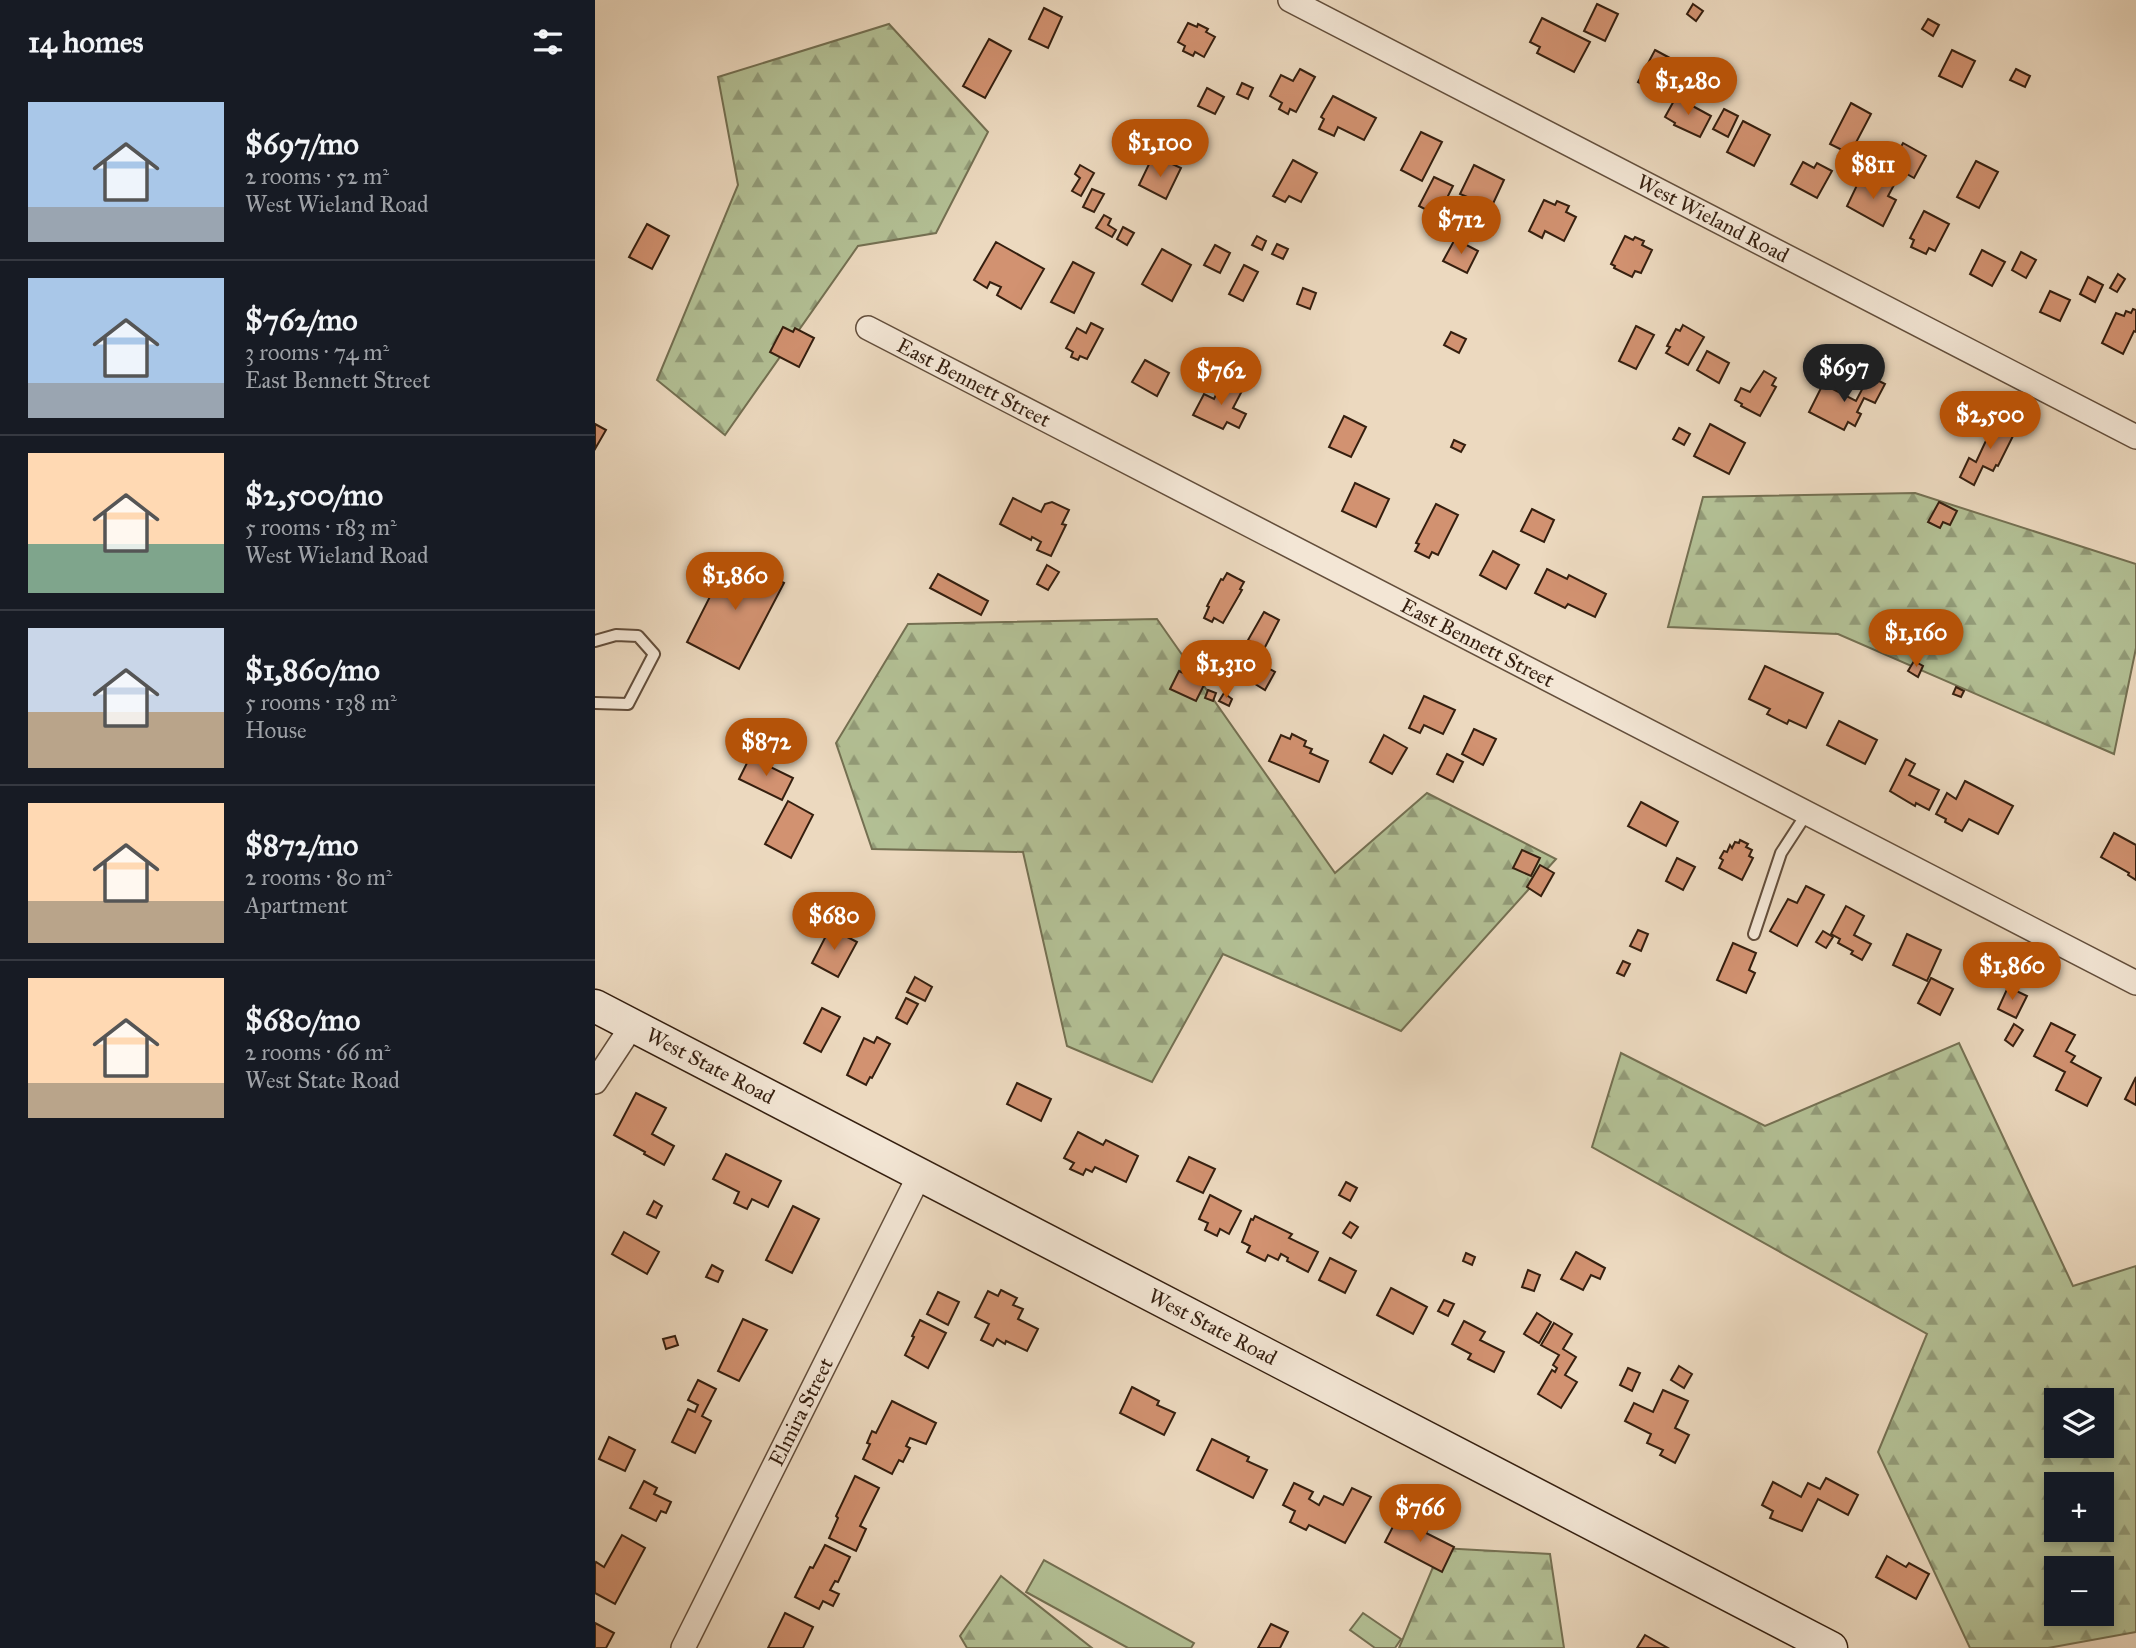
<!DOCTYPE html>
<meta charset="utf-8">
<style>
:root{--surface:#171b24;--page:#20242c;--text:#f1f3f6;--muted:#9ea1a6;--line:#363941;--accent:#b45309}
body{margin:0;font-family:"IM FELL Great Primer",serif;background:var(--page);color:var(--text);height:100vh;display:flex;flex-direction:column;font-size:26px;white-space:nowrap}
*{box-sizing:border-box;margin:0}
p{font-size:23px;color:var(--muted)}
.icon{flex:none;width:38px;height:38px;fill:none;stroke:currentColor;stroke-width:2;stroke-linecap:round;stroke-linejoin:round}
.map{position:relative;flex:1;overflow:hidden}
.side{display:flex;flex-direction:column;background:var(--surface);width:595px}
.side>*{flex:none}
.controls{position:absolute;left:1449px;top:1388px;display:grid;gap:14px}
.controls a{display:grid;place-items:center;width:70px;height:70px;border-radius:0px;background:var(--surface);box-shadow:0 4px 10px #0003;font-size:35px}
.price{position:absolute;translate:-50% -60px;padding:0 16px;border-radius:24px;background:var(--accent);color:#fff;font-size:23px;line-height:46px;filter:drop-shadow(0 2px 4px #0008)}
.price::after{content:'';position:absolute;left:50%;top:42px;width:21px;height:16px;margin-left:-10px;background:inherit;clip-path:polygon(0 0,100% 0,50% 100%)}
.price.current{background:#222;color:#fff}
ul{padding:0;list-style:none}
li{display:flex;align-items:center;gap:21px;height:175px;padding:0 28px}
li+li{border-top:2px solid var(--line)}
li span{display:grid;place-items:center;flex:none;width:196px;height:140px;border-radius:0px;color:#555}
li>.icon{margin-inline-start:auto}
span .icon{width:84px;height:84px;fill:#fffc;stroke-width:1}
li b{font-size:30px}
h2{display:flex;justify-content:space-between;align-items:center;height:84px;padding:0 28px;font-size:30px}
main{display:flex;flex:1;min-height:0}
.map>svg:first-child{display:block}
.forest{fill:url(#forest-firs);stroke:#747052;stroke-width:2;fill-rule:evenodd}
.garden{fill:#b3c095;stroke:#747052;stroke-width:2}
.building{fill:#d29271;stroke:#351f0f;stroke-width:2}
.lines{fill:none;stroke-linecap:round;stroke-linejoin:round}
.lane-casing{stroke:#634e3b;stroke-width:14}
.street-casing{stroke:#634e3b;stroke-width:26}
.secondary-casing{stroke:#351f0f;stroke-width:35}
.lane{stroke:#f3e6d5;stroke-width:10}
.street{stroke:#f3e6d5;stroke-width:23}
.secondary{stroke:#f3e6d5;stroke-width:32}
.labels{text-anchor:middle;stroke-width:6;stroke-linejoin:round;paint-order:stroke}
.street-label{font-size:21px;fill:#351f0f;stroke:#f3e6d5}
</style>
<main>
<section class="side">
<h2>14 homes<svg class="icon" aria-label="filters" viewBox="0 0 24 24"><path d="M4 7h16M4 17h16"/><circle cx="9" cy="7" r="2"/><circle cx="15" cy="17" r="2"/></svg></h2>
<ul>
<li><span style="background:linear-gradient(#a9c7e8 75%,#9aa5b1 0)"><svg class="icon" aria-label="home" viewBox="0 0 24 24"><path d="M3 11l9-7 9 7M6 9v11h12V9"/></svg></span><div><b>$697/mo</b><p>2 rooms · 52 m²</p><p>West Wieland Road</p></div></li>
<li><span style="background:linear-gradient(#a9c7e8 75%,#9aa5b1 0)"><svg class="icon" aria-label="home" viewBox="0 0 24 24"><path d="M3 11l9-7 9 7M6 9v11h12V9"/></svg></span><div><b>$762/mo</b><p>3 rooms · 74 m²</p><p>East Bennett Street</p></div></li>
<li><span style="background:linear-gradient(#ffd9b3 65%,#7fa58c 0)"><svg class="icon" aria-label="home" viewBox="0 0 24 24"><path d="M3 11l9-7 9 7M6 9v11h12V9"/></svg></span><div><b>$2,500/mo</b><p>5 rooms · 183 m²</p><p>West Wieland Road</p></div></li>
<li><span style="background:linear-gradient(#c9d6e8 60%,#b9a48a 0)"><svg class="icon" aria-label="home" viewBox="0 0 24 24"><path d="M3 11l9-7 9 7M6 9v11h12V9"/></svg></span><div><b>$1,860/mo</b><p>5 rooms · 138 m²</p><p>House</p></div></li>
<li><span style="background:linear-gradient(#ffd9b3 70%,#b9a48a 0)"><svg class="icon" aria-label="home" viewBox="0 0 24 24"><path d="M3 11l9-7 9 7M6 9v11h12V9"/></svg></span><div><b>$872/mo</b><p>2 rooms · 80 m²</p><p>Apartment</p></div></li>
<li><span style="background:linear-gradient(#ffd9b3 75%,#b9a48a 0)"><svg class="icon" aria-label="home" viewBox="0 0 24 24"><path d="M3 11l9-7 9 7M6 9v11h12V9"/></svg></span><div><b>$680/mo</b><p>2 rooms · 66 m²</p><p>West State Road</p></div></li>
</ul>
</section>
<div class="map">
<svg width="1541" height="1648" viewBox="0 0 1541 1648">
<defs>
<pattern id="forest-firs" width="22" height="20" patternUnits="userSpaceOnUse" patternTransform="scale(1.75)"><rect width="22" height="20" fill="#b3c095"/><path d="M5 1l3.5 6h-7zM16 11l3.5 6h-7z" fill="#929b78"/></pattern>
</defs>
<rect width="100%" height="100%" fill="#ecd9bf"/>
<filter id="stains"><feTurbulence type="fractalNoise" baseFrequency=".00286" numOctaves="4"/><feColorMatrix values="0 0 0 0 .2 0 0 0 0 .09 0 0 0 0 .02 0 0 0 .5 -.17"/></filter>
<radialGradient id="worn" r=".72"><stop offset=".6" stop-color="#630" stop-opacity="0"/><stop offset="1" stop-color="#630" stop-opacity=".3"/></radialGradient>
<!-- forest -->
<g class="forest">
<polygon points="294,24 393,132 341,233 263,246 130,435 62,380 143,185 123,77"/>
<polygon points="1320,493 1541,564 1541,648 1519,754 1243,634 1073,627 1108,497"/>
<polygon points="562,619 740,873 832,793 961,859 806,1031 628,954 557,1082 472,1046 428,852 277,849 241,743 313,624"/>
<path d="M1364,1043L1478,1286L1541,1266V1632L1453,1648H1375L1283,1452L1332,1334L997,1147L1026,1053L1170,1126ZM1507,1400V1446H1461V1400ZM1507,1484V1530H1461V1484ZM1507,1568V1614H1461V1568Z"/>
<polygon points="846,1548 955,1554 969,1648 804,1648"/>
<polygon points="406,1576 497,1648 372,1648 365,1636"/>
</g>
<!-- garden -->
<g class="garden">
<polygon points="449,1560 599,1643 596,1648 533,1648 431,1592"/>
<polygon points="768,1613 806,1639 800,1648 780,1648 755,1630"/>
</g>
<!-- building -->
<g class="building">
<polygon points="1002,4 1023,14 1010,41 989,31"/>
<polygon points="1098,4 1108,11 1101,21 1092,14"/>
<polygon points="449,8 467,17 453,48 434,39"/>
<polygon points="947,18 995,42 979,72 942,53 945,47 935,42"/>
<polygon points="1333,19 1344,25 1338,36 1327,29"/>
<polygon points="593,23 602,27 603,24 613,29 611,32 620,37 609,57 600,52 598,56 588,51 590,46 583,42"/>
<polygon points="394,39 416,51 390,98 368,86"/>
<polygon points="1060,50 1088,65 1070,97 1043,82"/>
<polygon points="1357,50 1380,61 1367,87 1344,76"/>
<polygon points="705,69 720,77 701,112 695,109 693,114 684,109 687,103 675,96 686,75 698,81"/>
<polygon points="1421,69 1435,76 1430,87 1415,80"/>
<polygon points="647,83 658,88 653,99 642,94"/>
<polygon points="612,88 629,97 620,114 603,106"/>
<polygon points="738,96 781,118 769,140 743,127 739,136 724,129 729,119 726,117"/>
<polygon points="1081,97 1116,116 1105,137 1079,125 1080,123 1070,117"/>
<polygon points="1256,103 1276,114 1255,154 1235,144"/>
<polygon points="1129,109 1143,116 1133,137 1118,129"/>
<polygon points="1148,121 1175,135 1159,166 1132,152"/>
<polygon points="826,132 847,142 827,181 806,170"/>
<polygon points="1308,143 1331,156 1319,178 1296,165"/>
<polygon points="698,160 722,173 706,202 694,196 690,202 678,196"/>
<polygon points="1381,161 1403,172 1384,208 1362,197"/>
<polygon points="555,162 569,169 573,162 586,168 571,199 544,185"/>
<polygon points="1208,162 1219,168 1222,163 1237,171 1222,198 1196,184"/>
<polygon points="485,165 499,173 486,196 477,191 485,178 480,174"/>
<polygon points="879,165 909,180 896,208 891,205 884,219 868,212 875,198 865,194"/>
<polygon points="839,177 858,186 843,216 824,206"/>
<polygon points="1283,178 1299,185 1293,196 1301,200 1288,226 1252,206 1264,181 1278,188"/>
<polygon points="497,189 509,194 499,212 488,207"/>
<polygon points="949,200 960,205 962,201 974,206 971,212 981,217 969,241 950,231 947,238 934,231"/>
<polygon points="1329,211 1354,224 1340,251 1334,248 1331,254 1316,247 1319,240 1315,238"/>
<polygon points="509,215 516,219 513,225 521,230 517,237 501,228"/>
<polygon points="52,224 74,236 57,269 34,257"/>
<polygon points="528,227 539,233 532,245 522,239"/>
<polygon points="662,236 671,241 667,250 657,245"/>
<polygon points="1030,236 1038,240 1040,237 1049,241 1047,245 1057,250 1046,273 1040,271 1037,277 1019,268 1020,266 1016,264"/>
<polygon points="860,239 883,251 872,273 848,261"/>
<polygon points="401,242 449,269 426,309 402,295 406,287 395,282 392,288 379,280"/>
<polygon points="682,244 693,249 688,259 677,254"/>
<polygon points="620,245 635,253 625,273 609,265"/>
<polygon points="567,249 596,265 577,301 547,284"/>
<polygon points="1387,250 1410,262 1397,286 1375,274"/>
<polygon points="1426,252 1441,260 1431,278 1417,270"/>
<polygon points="478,262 499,273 479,313 456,302"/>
<polygon points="649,265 663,272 648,301 634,294"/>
<polygon points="1523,274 1530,279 1522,292 1515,288"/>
<polygon points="1493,277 1508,285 1500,302 1485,294"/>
<polygon points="708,288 721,293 715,309 702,304"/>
<polygon points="1455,291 1475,300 1465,321 1445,312"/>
<polygon points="1538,309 1541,310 1541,332 1539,331 1528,354 1507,343 1521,313 1529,316 1531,311 1536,313"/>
<polygon points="496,323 508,329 492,359 485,356 483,360 476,357 478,352 471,348 482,328 491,333"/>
<polygon points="1088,325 1109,337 1093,365 1071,353 1075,347 1072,346 1081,329 1085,331"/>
<polygon points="1041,326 1059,335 1041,369 1024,361"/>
<polygon points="188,327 198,332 200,328 219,338 204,367 175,352"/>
<polygon points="856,332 871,339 864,353 849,345"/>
<polygon points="1112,351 1134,363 1124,383 1102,370"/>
<polygon points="550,360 574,373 562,396 537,382"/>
<polygon points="1169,371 1181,378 1177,385 1181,387 1165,416 1146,406 1147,404 1140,400 1146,388 1155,392"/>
<polygon points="1274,376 1290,384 1280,403 1269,398 1262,412 1266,414 1260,426 1253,422 1249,430 1214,412 1228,384 1261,401"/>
<polygon points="628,380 648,389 638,408 651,414 644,428 632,422 628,429 598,415 609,394 619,399"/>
<polygon points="749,416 771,427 756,457 734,447"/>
<polygon points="1402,417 1414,423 1412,428 1420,432 1403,466 1401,465 1398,471 1388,466 1379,485 1365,477 1374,458 1381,462"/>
<polygon points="0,424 11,430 0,449"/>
<polygon points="1115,424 1150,443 1134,474 1099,456"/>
<polygon points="1084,428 1095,434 1089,445 1078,439"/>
<polygon points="859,440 870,445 866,452 856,447"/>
<polygon points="760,483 794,499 781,527 747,511"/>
<polygon points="418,498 446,512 450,504 457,502 474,510 467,524 471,525 456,556 442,550 446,542 437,537 436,540 405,524"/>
<polygon points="1344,502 1362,511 1355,525 1348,522 1345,528 1333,522"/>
<polygon points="841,504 863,515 843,555 837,552 834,558 820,551 824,544 821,543"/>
<polygon points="937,509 959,520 949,542 926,531"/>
<polygon points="898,551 924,565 911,589 885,575"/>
<polygon points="136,555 189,583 144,669 92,642"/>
<polygon points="452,565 464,572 453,590 442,584"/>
<polygon points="952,569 972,579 974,575 1011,594 1000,617 973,604 970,608 940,593"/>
<polygon points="632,573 649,582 645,589 647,590 628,623 619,618 617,622 609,618 614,607 612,606 626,579 628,580"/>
<polygon points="343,574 393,601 386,615 335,588"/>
<polygon points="669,612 684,620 669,649 653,640"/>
<polygon points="1319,661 1328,666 1323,677 1313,671"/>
<polygon points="662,662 680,672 670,690 652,679"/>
<polygon points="1170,666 1228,693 1211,728 1194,720 1192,724 1172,714 1175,709 1154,699"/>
<polygon points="584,671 610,683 601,701 575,689"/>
<polygon points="1361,687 1369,691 1366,697 1358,694"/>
<polygon points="613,690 621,693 618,701 610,698"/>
<polygon points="629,693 637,699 634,706 624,701"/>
<polygon points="829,696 860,710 848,734 829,725 825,733 814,728"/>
<polygon points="1244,721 1282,740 1270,764 1232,745"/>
<polygon points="879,729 901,739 888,765 867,754"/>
<polygon points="697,734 711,741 709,746 717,749 715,753 733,761 724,782 674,761 686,735 695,739"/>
<polygon points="789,735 812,748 797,774 775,762"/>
<polygon points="852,754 868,762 858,782 842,774"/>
<polygon points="155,757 198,778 187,800 144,779"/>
<polygon points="1311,759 1320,764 1314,775 1344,790 1334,810 1321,803 1320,806 1295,791"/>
<polygon points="1370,781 1418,806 1403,834 1374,819 1367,831 1350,822 1351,819 1341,814 1352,793 1361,799"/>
<polygon points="193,801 218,815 196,858 170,844"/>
<polygon points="1046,802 1083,822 1071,846 1033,826"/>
<polygon points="1519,833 1541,845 1541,880 1533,875 1534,873 1506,857"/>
<polygon points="1145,840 1153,844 1151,847 1157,850 1154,856 1158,858 1147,880 1124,868 1128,860 1125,858 1129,851 1132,852 1135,845 1137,848 1140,842 1144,843"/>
<polygon points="927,850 945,858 936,876 918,868"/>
<polygon points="1082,858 1100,867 1088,890 1071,881"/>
<polygon points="945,865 959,873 946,896 932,887"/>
<polygon points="1211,886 1229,895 1202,946 1175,931 1193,899 1202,903"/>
<polygon points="1251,906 1269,916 1259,935 1276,944 1267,960 1256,954 1258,951 1243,943 1245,939 1236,934"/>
<polygon points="235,928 262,942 243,977 217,963"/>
<polygon points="1043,930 1053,934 1046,951 1035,946"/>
<polygon points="1228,931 1238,937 1231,948 1221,942"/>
<polygon points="1312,934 1346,950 1332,981 1298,965"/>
<polygon points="1138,943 1161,953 1154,970 1160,973 1151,993 1122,980"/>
<polygon points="1028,961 1035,964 1029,976 1022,973"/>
<polygon points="320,977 337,987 330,1001 312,992"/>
<polygon points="1336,978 1358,989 1345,1015 1323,1003"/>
<polygon points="1413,987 1432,996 1421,1018 1403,1009"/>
<polygon points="311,998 323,1004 312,1024 301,1018"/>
<polygon points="227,1008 245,1017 226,1052 209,1043"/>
<polygon points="1456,1023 1480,1035 1471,1051 1480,1056 1476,1062 1506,1078 1492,1106 1461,1090 1470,1072 1439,1056"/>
<polygon points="1419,1024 1428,1030 1418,1046 1410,1040"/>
<polygon points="282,1037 295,1044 277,1078 275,1077 271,1085 252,1075 269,1038 279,1043"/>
<polygon points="1541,1077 1541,1105 1530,1099"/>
<polygon points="422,1083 456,1099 446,1121 412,1104"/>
<polygon points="41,1093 71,1108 57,1134 79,1146 69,1165 49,1154 50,1152 19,1135"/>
<polygon points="483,1132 508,1145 511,1140 543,1156 531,1182 500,1167 497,1172 491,1169 488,1175 475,1169 479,1163 469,1158"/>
<polygon points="131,1154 186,1181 173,1207 157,1199 152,1209 139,1203 144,1192 118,1179"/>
<polygon points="594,1157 620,1169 608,1193 582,1181"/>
<polygon points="751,1182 762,1188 755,1201 744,1195"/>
<polygon points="615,1195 646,1211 634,1234 625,1229 622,1236 610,1230 613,1223 604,1219"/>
<polygon points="59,1201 67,1206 61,1218 52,1214"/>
<polygon points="198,1206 224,1219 197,1273 171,1260"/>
<polygon points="660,1216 697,1234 694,1238 723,1252 713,1272 692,1261 693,1258 686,1254 683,1260 673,1255 670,1261 652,1252 655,1246 647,1242 656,1219 658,1220"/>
<polygon points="755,1222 763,1227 756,1238 748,1233"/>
<polygon points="29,1232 64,1252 52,1274 17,1254"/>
<polygon points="981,1252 1010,1268 1005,1279 996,1275 988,1290 966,1279"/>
<polygon points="871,1253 880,1257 877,1265 868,1261"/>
<polygon points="735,1258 761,1271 750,1293 724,1280"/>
<polygon points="117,1265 128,1271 123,1282 111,1277"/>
<polygon points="933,1270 945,1275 939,1291 927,1287"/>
<polygon points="796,1288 832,1307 818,1334 782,1315"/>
<polygon points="406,1290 422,1298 418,1305 428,1309 423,1319 443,1329 432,1351 411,1341 410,1344 402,1339 398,1346 386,1340 394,1324 380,1317 393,1291 403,1296"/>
<polygon points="343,1292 364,1302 353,1325 332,1314"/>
<polygon points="849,1300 859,1304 853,1316 843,1311"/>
<polygon points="942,1313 956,1322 944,1343 929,1334"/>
<polygon points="148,1319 172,1330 144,1381 123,1371"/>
<polygon points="325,1320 351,1333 333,1368 310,1355 319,1337 317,1336"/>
<polygon points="869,1321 890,1332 885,1340 909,1352 899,1372 873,1359 876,1354 857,1344"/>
<polygon points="959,1323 977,1334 968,1349 981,1357 970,1375 982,1382 966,1408 943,1394 957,1370 960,1372 962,1368 958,1365 964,1355 946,1345"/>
<polygon points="80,1336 83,1345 71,1349 68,1339"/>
<polygon points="1084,1366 1097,1374 1089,1388 1076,1380"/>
<polygon points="1033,1368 1045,1373 1037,1391 1025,1385"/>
<polygon points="103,1380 121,1389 107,1416 116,1421 100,1453 77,1442 93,1409 100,1412 103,1405 93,1400"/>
<polygon points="537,1387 564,1401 562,1405 580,1413 569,1435 525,1413"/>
<polygon points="1068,1390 1093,1401 1080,1428 1094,1435 1080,1463 1065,1455 1068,1450 1052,1443 1056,1434 1030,1421 1039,1403 1058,1412"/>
<polygon points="297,1401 341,1423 331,1444 315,1438 311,1446 315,1448 308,1462 304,1460 297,1474 268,1459 275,1444 272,1443 277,1431 281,1433"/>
<polygon points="14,1437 40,1450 30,1471 4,1459"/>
<polygon points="617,1439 654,1457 652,1461 672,1470 658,1498 602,1470"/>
<polygon points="260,1476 284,1488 265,1526 271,1529 261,1551 234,1538 243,1518 241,1516"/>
<polygon points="1231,1478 1263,1495 1253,1515 1223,1499 1207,1531 1175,1518 1178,1511 1167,1505 1178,1482 1206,1497 1213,1483 1225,1489"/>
<polygon points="49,1481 62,1488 59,1494 76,1502 71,1513 66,1511 61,1521 35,1508"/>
<polygon points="699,1483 718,1492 714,1499 724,1505 729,1496 748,1505 757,1488 776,1497 750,1543 714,1525 711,1530 695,1522 700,1511 688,1505"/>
<polygon points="803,1517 821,1527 824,1522 834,1526 831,1533 859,1547 847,1572 790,1542"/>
<polygon points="27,1535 50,1548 20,1604 0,1593 0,1564 1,1562 9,1567"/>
<polygon points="230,1545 255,1557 243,1582 240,1581 235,1590 244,1594 238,1606 228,1601 224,1609 200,1597 215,1567 218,1568"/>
<polygon points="1292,1556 1311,1567 1314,1563 1334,1574 1321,1599 1281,1577"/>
<polygon points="190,1613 218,1627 208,1648 173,1648"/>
<polygon points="0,1623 19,1633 11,1648 0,1648"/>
<polygon points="676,1624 693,1632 685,1648 663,1648"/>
<polygon points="1050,1635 1073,1648 1042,1648"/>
</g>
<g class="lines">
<!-- lane casing -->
<g class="lane-casing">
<g id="lane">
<polyline points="0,641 21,635 43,636 59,654 33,704 0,703"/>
<polyline points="1159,934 1186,853 1212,813"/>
</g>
</g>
<!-- street casing -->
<g class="street-casing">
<g id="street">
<path id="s1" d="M695,0L1541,437"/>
<path id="s2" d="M273,328L1541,983"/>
<polyline points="0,1082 37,1026"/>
<path id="s3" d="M88,1648L325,1174"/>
</g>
</g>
<!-- secondary casing -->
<g class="secondary-casing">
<g id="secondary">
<path id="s4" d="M0,1006L1236,1648"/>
</g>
</g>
<!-- lane -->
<use href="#lane" class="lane"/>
<!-- street -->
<use href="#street" class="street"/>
<!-- secondary -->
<use href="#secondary" class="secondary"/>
</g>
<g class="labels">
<!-- street labels -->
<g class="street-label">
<text dy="7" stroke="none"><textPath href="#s1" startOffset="476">West Wieland Road</textPath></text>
<text dy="7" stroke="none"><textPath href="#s2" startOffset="119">East Bennett Street</textPath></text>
<text dy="7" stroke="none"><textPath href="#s2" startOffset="686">East Bennett Street</textPath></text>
<text dy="7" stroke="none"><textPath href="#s4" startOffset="130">West State Road</textPath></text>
<text dy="7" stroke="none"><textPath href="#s4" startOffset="696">West State Road</textPath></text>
<text dy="7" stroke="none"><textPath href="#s3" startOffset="264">Elmira Street</textPath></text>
</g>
</g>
<rect width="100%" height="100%" filter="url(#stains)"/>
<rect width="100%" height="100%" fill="url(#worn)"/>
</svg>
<div class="controls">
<a><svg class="icon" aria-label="layers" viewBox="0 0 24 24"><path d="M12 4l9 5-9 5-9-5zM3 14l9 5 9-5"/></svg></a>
<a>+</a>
<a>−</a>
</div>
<b class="price" style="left:1093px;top:117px">$1,280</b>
<b class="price" style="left:565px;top:179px">$1,100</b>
<b class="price" style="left:1278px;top:201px">$811</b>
<b class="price" style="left:866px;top:256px">$712</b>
<b class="price current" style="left:1249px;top:404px">$697</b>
<b class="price" style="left:626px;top:407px">$762</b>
<b class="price" style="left:1395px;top:451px">$2,500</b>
<b class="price" style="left:140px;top:612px">$1,860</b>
<b class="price" style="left:1321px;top:669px">$1,160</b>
<b class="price" style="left:631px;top:700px">$1,310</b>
<b class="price" style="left:171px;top:778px">$872</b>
<b class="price" style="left:239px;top:952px">$680</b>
<b class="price" style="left:1417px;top:1002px">$1,860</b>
<b class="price" style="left:825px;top:1544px">$766</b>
</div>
</main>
